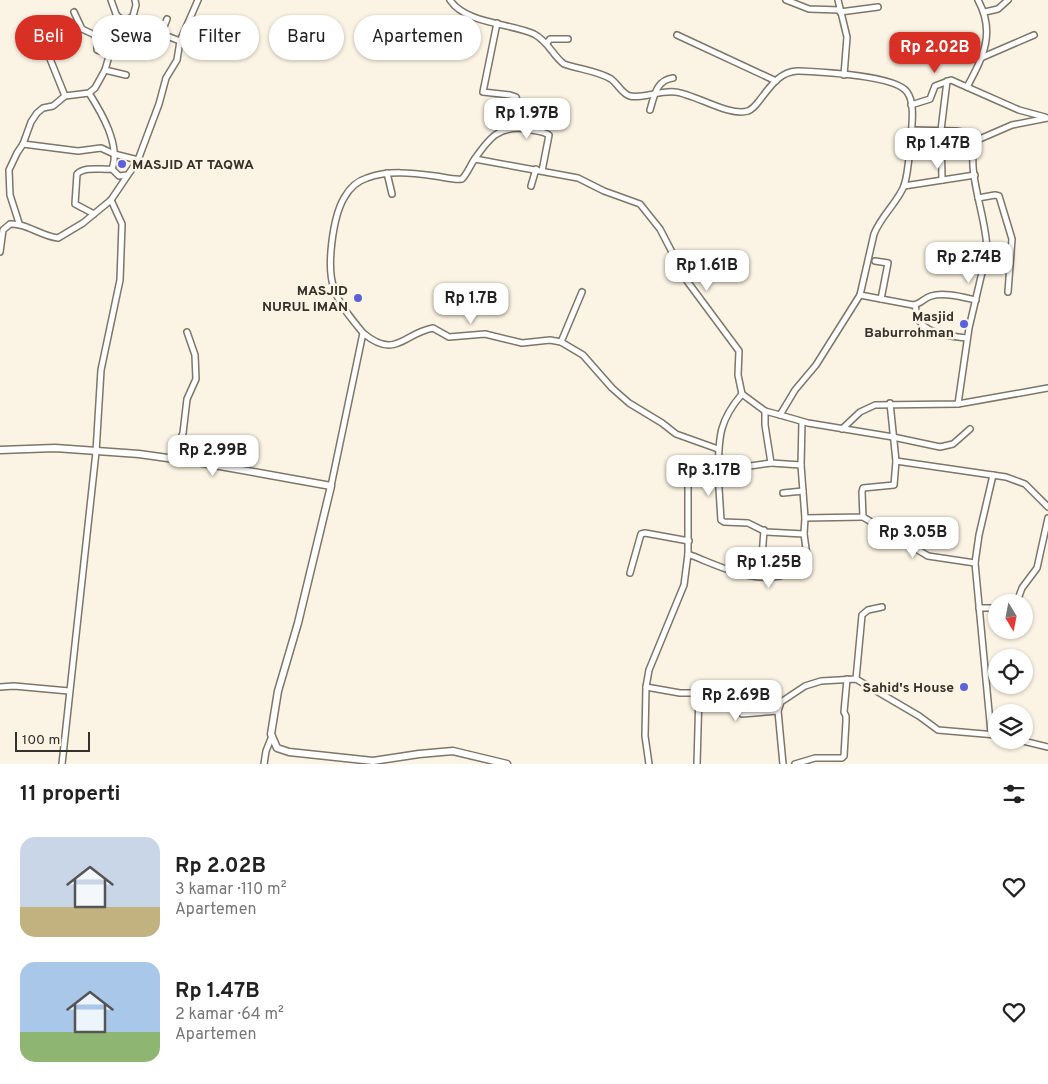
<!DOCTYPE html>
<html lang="id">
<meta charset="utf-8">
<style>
:root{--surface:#fff;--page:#f2f2f2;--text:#222;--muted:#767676;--accent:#d93025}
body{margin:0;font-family:Overpass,sans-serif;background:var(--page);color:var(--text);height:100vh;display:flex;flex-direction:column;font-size:19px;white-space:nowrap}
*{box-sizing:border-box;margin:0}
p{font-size:16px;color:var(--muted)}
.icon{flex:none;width:28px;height:28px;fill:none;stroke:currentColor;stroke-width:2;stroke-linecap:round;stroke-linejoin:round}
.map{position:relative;height:764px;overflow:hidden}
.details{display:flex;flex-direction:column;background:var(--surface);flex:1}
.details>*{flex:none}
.top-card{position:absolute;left:15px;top:15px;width:500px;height:45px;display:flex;gap:10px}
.needle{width:32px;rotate:170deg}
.controls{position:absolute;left:988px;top:594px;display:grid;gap:10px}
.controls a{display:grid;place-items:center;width:45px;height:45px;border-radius:50%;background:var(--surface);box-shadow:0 1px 4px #0004;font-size:25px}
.scale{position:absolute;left:15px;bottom:12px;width:75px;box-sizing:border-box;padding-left:5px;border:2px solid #35322c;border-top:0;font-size:14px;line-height:18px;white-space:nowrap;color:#35322c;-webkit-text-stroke:4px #fbf3e3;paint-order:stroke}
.price{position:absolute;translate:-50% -42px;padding:0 11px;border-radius:10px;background:#fff;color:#222;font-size:16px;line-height:32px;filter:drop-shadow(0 1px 2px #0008)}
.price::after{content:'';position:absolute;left:50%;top:30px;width:15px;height:11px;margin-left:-8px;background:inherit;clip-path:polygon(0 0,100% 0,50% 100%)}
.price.on{background:var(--accent);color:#fff}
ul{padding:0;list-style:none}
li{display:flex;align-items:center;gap:15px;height:125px;padding:0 20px}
li span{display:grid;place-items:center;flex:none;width:140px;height:100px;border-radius:15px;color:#555}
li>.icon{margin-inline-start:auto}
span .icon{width:60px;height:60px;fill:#fffc;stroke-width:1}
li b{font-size:21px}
h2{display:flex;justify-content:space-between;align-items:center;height:60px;padding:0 20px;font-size:21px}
.pill{padding:0 18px;border-radius:22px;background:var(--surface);box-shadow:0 1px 4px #0004;font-size:18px;line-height:45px}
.pill.on{background:var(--accent);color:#fff}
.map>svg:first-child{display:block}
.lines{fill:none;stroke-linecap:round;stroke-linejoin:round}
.minor-casing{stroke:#7d7669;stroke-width:8}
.tertiary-casing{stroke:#7d7669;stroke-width:9}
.minor{stroke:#fff;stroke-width:5}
.tertiary{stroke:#fff;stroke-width:6}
.poi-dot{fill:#5b61d9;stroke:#fbf3e3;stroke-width:2}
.labels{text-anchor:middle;stroke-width:5;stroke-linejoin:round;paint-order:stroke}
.poi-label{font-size:14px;font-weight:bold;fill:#35322c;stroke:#fbf3e3;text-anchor:end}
</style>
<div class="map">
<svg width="1048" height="764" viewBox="0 0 1048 764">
<rect width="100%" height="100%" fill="#fbf3e3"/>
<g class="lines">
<!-- minor casing -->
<g class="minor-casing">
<g id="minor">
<polyline points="111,0 116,14 120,19"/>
<path d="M450,0C466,24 510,23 534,34C549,42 552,55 564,64C578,69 598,71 611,79C618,84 622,94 630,96C642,99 661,90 675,92C695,94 729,117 748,111C753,109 756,105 759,101C770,87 779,72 797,71C818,72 895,75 907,92C915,102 912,124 911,137C909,152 909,171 904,186C897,203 881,216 874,234L860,295L816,365L795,390L780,415L808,423L893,437L940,447L953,444L970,429"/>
<polyline points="786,0 809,9 840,10"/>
<polyline points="838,0 847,37 844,75"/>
<polyline points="74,12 82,29 97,36 97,50 109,54"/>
<polyline points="840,12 878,7"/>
<polyline points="985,12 998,9 1008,0"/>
<polyline points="127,20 133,16 136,5 135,0"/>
<polyline points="497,23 483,92 510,95 516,97 519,106 517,127"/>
<polyline points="36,24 65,96"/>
<polyline points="161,34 167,19"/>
<polyline points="677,35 776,81"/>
<polyline points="547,43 550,39 568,39"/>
<polyline points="983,57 1034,35"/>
<polyline points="105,70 126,75"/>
<path d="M967,87C983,57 996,33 978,0"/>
<path d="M89,93C101,112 121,145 112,169C101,170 85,166 77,174L75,204L94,214"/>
<polyline points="911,105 930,99 935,86 951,80 1019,110 1045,117"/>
<path d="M650,110C654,97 656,80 673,78"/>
<polyline points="912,130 956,131 962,132 975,141"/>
<polyline points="23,144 78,151 101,148 114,154 138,160"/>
<polyline points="475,159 578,178 604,191 640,204 660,229 687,281 739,351 738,375 742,394"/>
<polyline points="112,169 119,176 127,175"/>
<polyline points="387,173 392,194"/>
<polyline points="942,180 941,130 947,81"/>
<polyline points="531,186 536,169"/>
<polyline points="904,186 975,175"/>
<polyline points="978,198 995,195 999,196 1012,239 1008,292"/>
<polyline points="19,223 10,195 9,170 17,153 23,144 31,122 37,113 43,108 53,106 65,96 89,93 95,88 105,70 120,18 180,41"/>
<path d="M0,252L3,230L10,224C27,223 40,236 58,238L83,223L111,200L138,160L159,104L166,78L177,60L180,41L198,0"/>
<polyline points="875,261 888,263 881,299"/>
<path d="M860,295L913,305C921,304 924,298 931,296C944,292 962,297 976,300"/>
<path d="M915,305C916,308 916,313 917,317C925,335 951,336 967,338"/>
<path d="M363,333C352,319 339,305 334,288C326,267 333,217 344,198C349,189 357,181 367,178C389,170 412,173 435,176C444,177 453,180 462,179C467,174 470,166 474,160C489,138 499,125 527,129C534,131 543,131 549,135L542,171"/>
<polyline points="561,342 582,292"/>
<polyline points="890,403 896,461 1006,477 1025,484 1048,507"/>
<polyline points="958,404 1048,388"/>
<polyline points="765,411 765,425 771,463 729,469 718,473 721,520 724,522 748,523 766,532 804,534 805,518 801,465 802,422"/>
<path d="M842,429L860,412L875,405L958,404L969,328L987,251C987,217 966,174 975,141L1012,125L1048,118"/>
<polyline points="172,458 183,433 187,399 196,379 195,355 187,332"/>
<polyline points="771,463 801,465"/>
<path d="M331,486L363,333C396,360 402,334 433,328L449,337L485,334L522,343L550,340L561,342L583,355L612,388L629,403L662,423L676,434L718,449"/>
<polyline points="783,493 803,491"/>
<polyline points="863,517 928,556 975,563"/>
<polyline points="805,518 863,517 862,492 863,488 894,485 896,461"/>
<path d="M688,554C722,567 759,588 795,571C800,569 804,567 808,563L804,534"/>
<polyline points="762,557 764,530"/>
<polyline points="630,573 641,534 645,533 689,541"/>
<polyline points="1017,602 1022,588 1037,568 1048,518"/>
<polyline points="979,608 996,608"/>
<polyline points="856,679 862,615 868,610 882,607"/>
<polyline points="0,687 14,686 69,691"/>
<polyline points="646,687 680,693 699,693 697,764"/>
<path d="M699,693C726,689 724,698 742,714L778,711"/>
<polyline points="991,733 975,563 979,535 993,475"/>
<polyline points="1019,740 1048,747"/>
<polyline points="62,764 96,452 101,370 120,280 122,224 111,200"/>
<polyline points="264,764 266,751 272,736"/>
<path d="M649,764L645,736L646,687L649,670L684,585L688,554V484L692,480L710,479L718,473C719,438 718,422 742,394L765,411L780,415"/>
<polyline points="783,764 778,711 781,702 805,686 821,681 856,679 919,716 938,730 996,735"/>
<polyline points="795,764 815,758 842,758 844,756 846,721 846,716 844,712 847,679"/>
</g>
</g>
<!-- tertiary casing -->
<g class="tertiary-casing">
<polyline id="tertiary" points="0,450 55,448 139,454 203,463 331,486 298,623 278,691 271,734 277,748 289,752 373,761 419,754 453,751 507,764"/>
</g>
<!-- minor -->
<use href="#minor" class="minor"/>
<!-- tertiary -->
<use href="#tertiary" class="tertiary"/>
</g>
<!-- markers -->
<g class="poi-dot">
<circle cx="122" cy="164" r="5"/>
<circle cx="358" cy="298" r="5"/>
<circle cx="964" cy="324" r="5"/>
<circle cx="964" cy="687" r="5"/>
</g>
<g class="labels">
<!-- poi labels -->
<g class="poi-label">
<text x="132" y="169" text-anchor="start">MASJID AT TAQWA</text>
<text x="348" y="295">MASJID<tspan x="348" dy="16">NURUL IMAN</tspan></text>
<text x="954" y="321">Masjid<tspan x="954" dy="16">Baburrohman</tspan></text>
<text x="954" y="692">Sahid's House</text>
</g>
</g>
</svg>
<div class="controls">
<a><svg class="needle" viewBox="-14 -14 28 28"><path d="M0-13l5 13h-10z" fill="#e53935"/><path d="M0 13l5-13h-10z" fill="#767676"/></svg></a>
<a><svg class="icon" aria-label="locate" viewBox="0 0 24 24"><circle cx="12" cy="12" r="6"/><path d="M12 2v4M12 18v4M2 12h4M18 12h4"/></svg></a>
<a><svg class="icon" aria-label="layers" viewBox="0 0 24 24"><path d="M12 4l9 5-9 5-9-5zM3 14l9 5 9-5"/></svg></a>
</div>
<div class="scale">100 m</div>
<b class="price on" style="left:935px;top:74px">Rp 2.02B</b>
<b class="price" style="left:527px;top:140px">Rp 1.97B</b>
<b class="price" style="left:938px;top:170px">Rp 1.47B</b>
<b class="price" style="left:969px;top:284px">Rp 2.74B</b>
<b class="price" style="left:707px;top:292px">Rp 1.61B</b>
<b class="price" style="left:471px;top:325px">Rp 1.7B</b>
<b class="price" style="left:213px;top:477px">Rp 2.99B</b>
<b class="price" style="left:709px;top:497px">Rp 3.17B</b>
<b class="price" style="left:913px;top:559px">Rp 3.05B</b>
<b class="price" style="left:769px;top:589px">Rp 1.25B</b>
<b class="price" style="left:736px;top:722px">Rp 2.69B</b>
<div class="top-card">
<a class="pill on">Beli</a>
<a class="pill">Sewa</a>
<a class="pill">Filter</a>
<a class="pill">Baru</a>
<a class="pill">Apartemen</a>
</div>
</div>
<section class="details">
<h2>11 properti<svg class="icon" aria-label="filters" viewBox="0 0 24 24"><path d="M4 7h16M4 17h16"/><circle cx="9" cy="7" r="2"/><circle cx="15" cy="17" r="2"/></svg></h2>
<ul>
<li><span style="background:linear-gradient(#c9d6e8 70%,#c2b280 0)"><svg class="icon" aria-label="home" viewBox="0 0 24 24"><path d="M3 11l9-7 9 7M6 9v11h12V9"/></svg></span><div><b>Rp 2.02B</b><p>3 kamar · 110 m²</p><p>Apartemen</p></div><svg class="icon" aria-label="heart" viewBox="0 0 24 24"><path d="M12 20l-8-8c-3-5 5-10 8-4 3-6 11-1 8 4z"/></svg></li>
<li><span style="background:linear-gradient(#a9c7e8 70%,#8fb573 0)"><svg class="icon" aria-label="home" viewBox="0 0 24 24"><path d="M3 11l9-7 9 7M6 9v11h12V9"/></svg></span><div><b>Rp 1.47B</b><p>2 kamar · 64 m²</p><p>Apartemen</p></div><svg class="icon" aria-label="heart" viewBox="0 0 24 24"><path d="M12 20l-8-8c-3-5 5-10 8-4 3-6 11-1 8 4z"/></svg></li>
</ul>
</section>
